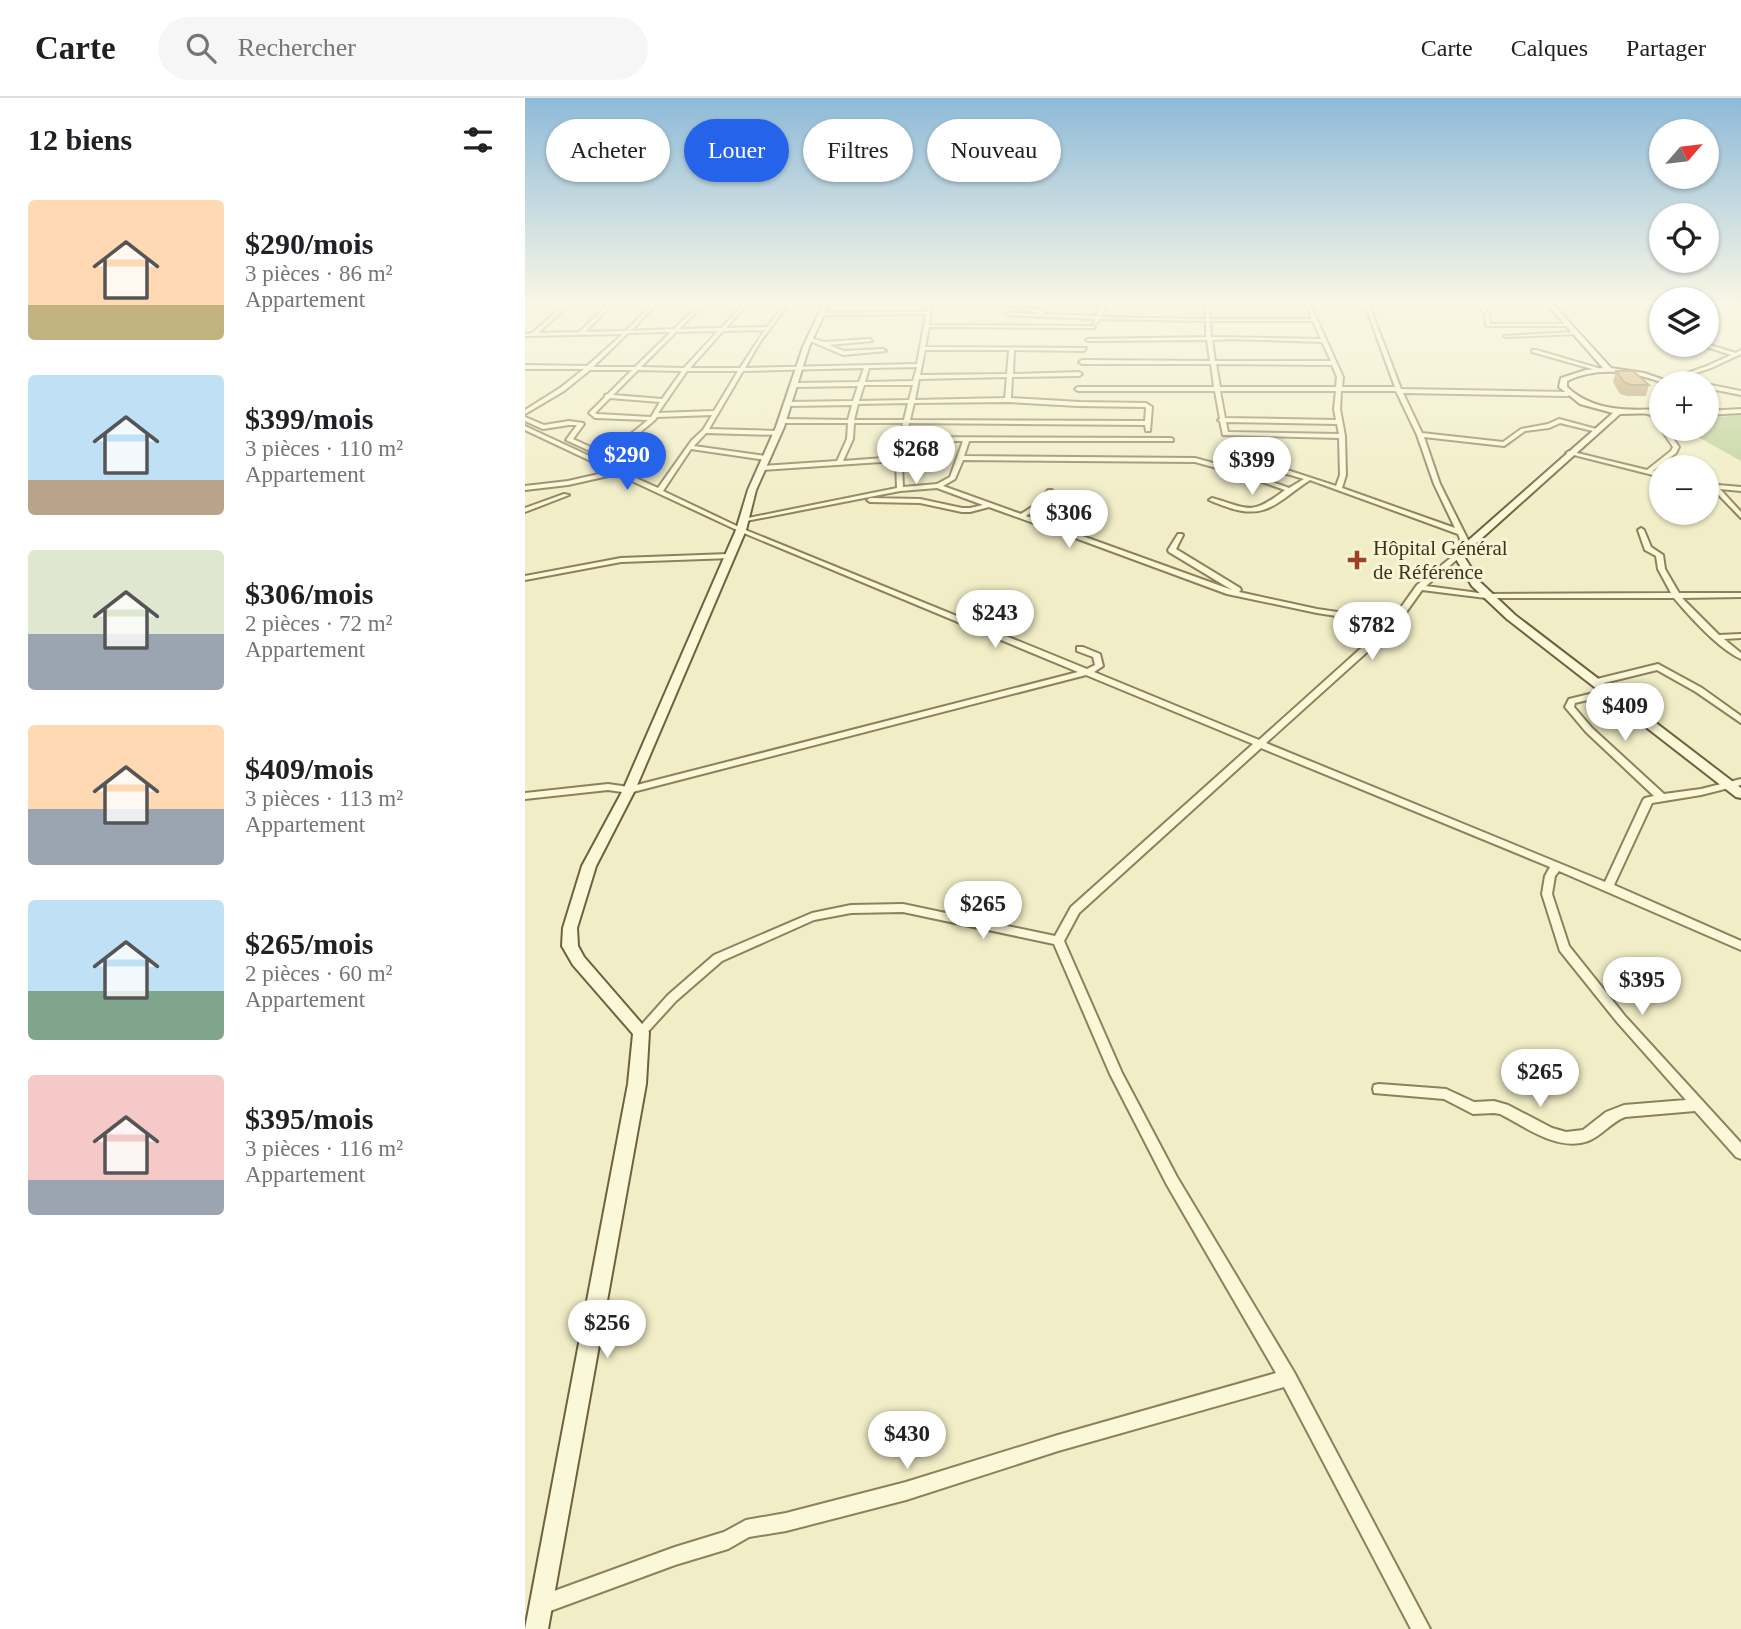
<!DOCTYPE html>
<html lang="fr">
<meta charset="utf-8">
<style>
:root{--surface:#fff;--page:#f6f6f6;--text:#202124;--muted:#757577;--line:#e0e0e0;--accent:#2563eb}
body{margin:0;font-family:Georgia,serif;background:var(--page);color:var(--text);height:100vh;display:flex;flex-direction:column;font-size:26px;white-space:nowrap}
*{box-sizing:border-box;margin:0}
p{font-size:23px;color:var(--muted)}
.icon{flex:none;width:38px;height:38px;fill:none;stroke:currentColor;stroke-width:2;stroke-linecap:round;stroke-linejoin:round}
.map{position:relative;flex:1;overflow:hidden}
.side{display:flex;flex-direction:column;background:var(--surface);width:525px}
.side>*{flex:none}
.banner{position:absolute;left:21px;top:21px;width:665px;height:63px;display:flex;gap:14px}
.needle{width:46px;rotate:62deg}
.controls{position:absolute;left:1124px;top:21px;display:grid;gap:14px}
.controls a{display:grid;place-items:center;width:70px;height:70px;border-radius:50%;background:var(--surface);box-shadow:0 2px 5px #0004;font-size:35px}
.price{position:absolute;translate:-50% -60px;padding:0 16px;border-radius:24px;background:#fff;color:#222;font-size:23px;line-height:46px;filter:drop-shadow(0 2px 4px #0008)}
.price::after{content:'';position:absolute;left:50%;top:42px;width:21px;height:16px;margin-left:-10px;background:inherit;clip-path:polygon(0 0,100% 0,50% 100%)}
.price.on{background:var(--accent);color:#fff}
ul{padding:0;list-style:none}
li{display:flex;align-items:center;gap:21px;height:175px;padding:0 28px}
li span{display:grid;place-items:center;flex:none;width:196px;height:140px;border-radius:7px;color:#555}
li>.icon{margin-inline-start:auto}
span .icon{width:84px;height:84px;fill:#fffc;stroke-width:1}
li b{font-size:30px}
h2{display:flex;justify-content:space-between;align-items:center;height:84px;padding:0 28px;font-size:30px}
.pill{padding:0 24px;border-radius:32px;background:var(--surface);box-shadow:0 2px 5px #0004;font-size:24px;line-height:63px}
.pill.on{background:var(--accent);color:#fff}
header{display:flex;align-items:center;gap:42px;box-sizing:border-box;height:98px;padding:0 35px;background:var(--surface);border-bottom:2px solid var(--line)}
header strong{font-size:33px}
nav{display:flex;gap:38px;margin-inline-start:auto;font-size:24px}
.search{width:490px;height:63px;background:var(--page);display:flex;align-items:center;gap:18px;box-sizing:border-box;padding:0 24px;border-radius:38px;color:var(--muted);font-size:26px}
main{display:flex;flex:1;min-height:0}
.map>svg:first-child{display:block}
.green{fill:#bdd099}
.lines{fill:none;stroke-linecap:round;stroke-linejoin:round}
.street-casing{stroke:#8d815a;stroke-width:4}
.secondary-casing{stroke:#6f613d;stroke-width:4}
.street{fill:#fbf8da;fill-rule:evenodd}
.secondary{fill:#fbf8da;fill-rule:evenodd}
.wall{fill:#b49869}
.building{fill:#d1b17a;stroke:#927c55;stroke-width:2}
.poi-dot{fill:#a04127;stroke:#f7f5d6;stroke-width:2.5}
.labels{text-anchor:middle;stroke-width:6;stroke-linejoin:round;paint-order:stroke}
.far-poi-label{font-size:21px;fill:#3d341f;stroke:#f7f5d6;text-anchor:start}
</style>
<header>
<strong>Carte</strong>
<div class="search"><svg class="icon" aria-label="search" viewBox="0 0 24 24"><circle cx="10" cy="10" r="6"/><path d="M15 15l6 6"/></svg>Rechercher</div>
<nav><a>Carte</a><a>Calques</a><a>Partager</a></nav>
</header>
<main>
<section class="side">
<h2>12 biens<svg class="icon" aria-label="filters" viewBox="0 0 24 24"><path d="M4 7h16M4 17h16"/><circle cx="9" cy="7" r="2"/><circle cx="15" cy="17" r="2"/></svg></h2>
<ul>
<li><span style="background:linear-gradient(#ffd9b3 75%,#c2b280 0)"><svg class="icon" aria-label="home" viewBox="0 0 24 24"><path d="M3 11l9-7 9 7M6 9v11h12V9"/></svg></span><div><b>$290/mois</b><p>3 pièces · 86 m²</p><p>Appartement</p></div></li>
<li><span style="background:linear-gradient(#bfe0f5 75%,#b9a48a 0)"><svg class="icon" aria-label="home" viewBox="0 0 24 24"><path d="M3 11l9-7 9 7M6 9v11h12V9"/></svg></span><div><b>$399/mois</b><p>3 pièces · 110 m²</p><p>Appartement</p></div></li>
<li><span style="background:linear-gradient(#dfe7d0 60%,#9aa5b1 0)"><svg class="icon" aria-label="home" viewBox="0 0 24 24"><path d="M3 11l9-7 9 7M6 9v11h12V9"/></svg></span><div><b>$306/mois</b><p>2 pièces · 72 m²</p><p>Appartement</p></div></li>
<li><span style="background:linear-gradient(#ffd9b3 60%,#9aa5b1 0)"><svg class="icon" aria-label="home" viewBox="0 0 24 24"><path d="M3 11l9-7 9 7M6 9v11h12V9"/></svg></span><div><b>$409/mois</b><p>3 pièces · 113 m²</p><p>Appartement</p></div></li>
<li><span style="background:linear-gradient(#bfe0f5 65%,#7fa58c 0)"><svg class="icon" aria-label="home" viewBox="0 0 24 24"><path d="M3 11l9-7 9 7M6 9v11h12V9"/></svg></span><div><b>$265/mois</b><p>2 pièces · 60 m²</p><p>Appartement</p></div></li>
<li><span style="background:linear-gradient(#f6c9c9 75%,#9aa5b1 0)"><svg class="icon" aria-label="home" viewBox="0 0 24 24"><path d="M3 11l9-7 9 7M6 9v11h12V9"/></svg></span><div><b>$395/mois</b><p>3 pièces · 116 m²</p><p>Appartement</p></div></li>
</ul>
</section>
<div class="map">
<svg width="1216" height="1531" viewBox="0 0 1216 1531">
<rect width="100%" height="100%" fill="#f1edc6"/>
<!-- green -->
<polygon class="green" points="1216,317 1216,363 1159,331 1181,331 1181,320"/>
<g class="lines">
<!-- street casing -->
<g class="street-casing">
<g id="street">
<path d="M0,204H83L46,205L13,235L54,234L86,204H90L60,234L101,233L129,204H133L106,233L149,231L177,204H181L154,231L196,230L220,204H224L201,230L242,229L261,204H265L235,244L220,270L392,266L401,216L295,217L297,215L401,214L403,204H407L404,227L568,228L570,230L404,229L400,249L561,250L559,253L489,252L488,276L554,274L557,276L554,278L487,279L486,300L555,304L621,305L627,309L625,333H621L620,327L384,325L381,339L646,340L648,341V343H444L439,358L670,360L706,370L762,372L811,388L815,377L814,340L698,337L695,323L693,322L695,321L690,293H553L550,291L553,289H689L686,266H557L554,264L557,262L685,263L682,242L563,243L561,242L563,241L681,239V223L575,221L570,227L568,226L570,221L481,217L483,215L515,216L478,204H484L519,214L518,216L571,218L579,204H583L576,219L681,221L680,204H684L685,221H787L780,204H784L818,279L817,289H870L839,204H843L876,291L1043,294L1046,296L1043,298L878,295L897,335L978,344L996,331L1023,326L1034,321L1075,332L1072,334L1035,325L1024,330L1000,333L979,348L899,339L915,386L945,446L941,448L937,446L933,436L785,382C754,402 743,422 705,410C697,407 690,405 684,402L687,400C725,411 726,418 760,392L717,377L716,376L718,374H706L670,364L438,362L430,381L418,388L496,416L510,407L523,392H527V394L514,409L501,418L529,428L569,405H573V407L535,430L707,492L644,454L643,452L653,436H657L658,437L651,451L715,490L716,492L714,494L792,511L867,522L892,487L933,454L937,456L936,458L901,488L961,496L1146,495L1133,471L1131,458L1120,452L1113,432L1116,430L1119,432L1126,449L1138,457L1140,471L1154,495H1216V499L1157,500L1194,537L1216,536V540L1199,541L1216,555V561C1194,551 1165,519 1149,500H961L897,492L872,527L741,645L1080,784L1118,702L1120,700L1129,698L1061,634L1040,609L1044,601L1085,591L1088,592V596L1050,605L1049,609L1067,630L1139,696L1176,691L1216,681V687L1176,697L1127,705L1089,787L1216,843V852L1034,773L1030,778L1027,796L1044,848L1100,918L1216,1045V1061L1211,1059L1170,1013L1100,1019C1086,1024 1077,1038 1063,1043C1033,1054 1001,1029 975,1016L969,1015L948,1016L919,1001L849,995L848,991L849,987L854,986L921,991L949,1004L969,1003L983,1007L1027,1030L1041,1034L1058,1032L1081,1014L1099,1007L1161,1002L1092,924L1035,853L1017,796L1020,778L1025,769L736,650L554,815L539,843L597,975L652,1079L769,1274L905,1531H886L759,1289L533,1353L381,1402L261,1433L224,1439L203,1451L150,1467L17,1516L10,1514L8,1507L10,1500L150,1449L199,1434L221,1422L261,1415L381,1384L533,1337L751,1275L642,1087L585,976L529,846L378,814L326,815L289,822L197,863L151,903L120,937L116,939L112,937L110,934L143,897L189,857L287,815L326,807L378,806L530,838L546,809L728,646L561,577L104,695L83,692L0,701V695L83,686L104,689L553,574L214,433L92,376L43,387L0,392V388L43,383L87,373L0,332V328L2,329L73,362L78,359L41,342L52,327H44L18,331L0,323V319L19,327L44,323L58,325L59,326L48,341L81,356L123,322L70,320L64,315L80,299V297L83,296L107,272H65L39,293L0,316V312L35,290L59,271H0V267L62,268L98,236L0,238V236L7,235L41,205H0ZM685,223H788L796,241L686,239ZM240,232L215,270H165L198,233ZM193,233L159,270L116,269L151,234ZM146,234L110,269H68L103,235ZM707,241L797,244L806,263H690L687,242ZM400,252H484L482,276L395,277ZM691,266L807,267L812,279L811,289H695ZM392,269L388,283L340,284L344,270ZM339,270L334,284L270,285L267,287L270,289L333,288L328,303L263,304L260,306L263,308L327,307L323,322L257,321L254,323L257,325H323L322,341L312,363L236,368L233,370L236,372L371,363L372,390L218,421L216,422V424L375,393L412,390L458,407L445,410H437L395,401L345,400L342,402L345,404L395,405L437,414H445L464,409L528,432L530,434H534L702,496L792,515L863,526L734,642L569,574L578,568L575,556L558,549H552V553L568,559L570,567L562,571L218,431L138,393L166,351L240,362L243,360L240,358L169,348L181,335L252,337L255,335L252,333L184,331L218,273ZM113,272L157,273L137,301L88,297ZM162,273H213L189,313L133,315ZM482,279L480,300L390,302L394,281ZM339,287H388L384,302L334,303ZM695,293H811L809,311L811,322L700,320ZM816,293H871L892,337L909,386L930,430L817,390L821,377L820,338L815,311ZM85,300L135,304L126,319L72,316L70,315ZM483,304L553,308L620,309L621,310L620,323L385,322L389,305ZM383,305L379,322H329L333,306ZM187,317L178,332L167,342L133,390L78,365L130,322L132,319ZM701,324L812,326L814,336L703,334ZM329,325H378L372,359L318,363L328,341ZM381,343H438L425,379L412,386L378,389L377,366ZM720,374L762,376L779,381L764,390Z"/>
<polygon points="951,204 955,204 964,216 965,226 1043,226 1045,227 1043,228 963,228 961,227 960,216"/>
<polygon points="1115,204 1119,204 1136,218 1136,222"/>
<polygon points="1187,204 1216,204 1216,205 1189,205"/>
<polygon points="1050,234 1052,236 981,239 979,238"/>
<polygon points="285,240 299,244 345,241 347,243 304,247 319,253 358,251 361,253 318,257 283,242"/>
<polygon points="1181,246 1211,255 1216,252 1216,256 1186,270 1140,285 1140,283 1182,268 1206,257 1179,248"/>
<polygon points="1007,252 1011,252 1083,273 1078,274 1007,254"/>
<polygon points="1181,286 1216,293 1216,297 1181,290"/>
<polygon points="1216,311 1216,315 1181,317 1181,313"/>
<polygon points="1121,312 1136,316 1136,320 1119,315 1119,313"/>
<polygon points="1136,331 1142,331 1154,349 1151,355 1128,373 1136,375 1136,379 1041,355 1044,353 1122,372 1146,353 1148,349"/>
<polygon points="1181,386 1216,389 1216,393 1195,391 1216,414 1216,420 1187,390 1181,390"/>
<polygon points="39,396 44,397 0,414 0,410"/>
<polygon points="203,456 207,458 206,460 96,464 0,482 0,478 96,460"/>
<polygon points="1133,566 1177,590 1216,618 1216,625 1171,594 1132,572 1071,587 1067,584 1068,582"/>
</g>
</g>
<!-- secondary casing -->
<g class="secondary-casing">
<g id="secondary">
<polygon points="299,204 305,204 284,249 259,329 231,392 221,432 110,692 71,768 52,830 53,848 59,859 124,934 121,986 23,1531 0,1531 103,986 108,936 48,867 37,848 38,830 57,768 98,692 211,432 223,392 251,329 278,249"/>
<path d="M1020,204H1026L1086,270L1119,275L1148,285C1138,285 1130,282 1120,279C1094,272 1067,271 1042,283V289C1067,313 1103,313 1136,311V315L1095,316L938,457L955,484L990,517L1216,690V700L1211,699L982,521L947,488L928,456L1088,315L1055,306L1034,289L1036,280L1061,272L1078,270Z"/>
</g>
</g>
<!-- street -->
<use href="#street" class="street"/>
<!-- secondary -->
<use href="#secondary" class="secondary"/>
</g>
<!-- wall -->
<polygon class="wall" points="1091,273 1124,287 1121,298 1102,298 1095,296 1088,284"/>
<!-- building -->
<polygon class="building" points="1091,273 1108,273 1124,287 1106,287 1099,284"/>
<!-- sky -->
<linearGradient id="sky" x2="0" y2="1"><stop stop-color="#8ebad9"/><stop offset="0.49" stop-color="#f9f7e5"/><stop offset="1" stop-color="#f9f7e5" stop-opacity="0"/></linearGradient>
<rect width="1216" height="418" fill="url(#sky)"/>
<!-- markers -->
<path class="poi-dot" d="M828.5 451.5h7v7h7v7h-7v7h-7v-7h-7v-7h7z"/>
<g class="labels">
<!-- far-poi labels -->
<g class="far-poi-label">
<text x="848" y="457">Hôpital Général<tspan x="848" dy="24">de Référence</tspan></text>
</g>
</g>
</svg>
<div class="controls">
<a><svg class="needle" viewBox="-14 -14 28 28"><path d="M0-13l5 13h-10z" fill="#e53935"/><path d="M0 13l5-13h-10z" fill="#757577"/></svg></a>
<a><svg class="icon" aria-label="locate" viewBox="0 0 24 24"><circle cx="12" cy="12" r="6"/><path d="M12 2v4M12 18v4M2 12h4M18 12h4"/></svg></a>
<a><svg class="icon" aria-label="layers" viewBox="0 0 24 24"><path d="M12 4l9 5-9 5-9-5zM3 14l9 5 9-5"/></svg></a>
<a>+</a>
<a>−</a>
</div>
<b class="price" style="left:391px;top:388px">$268</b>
<b class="price on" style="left:102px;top:394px">$290</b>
<b class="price" style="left:727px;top:399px">$399</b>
<b class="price" style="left:544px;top:452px">$306</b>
<b class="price" style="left:470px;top:552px">$243</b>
<b class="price" style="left:847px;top:564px">$782</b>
<b class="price" style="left:1100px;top:645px">$409</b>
<b class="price" style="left:458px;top:843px">$265</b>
<b class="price" style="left:1117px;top:919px">$395</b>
<b class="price" style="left:1015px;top:1011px">$265</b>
<b class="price" style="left:82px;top:1262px">$256</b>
<b class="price" style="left:382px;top:1373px">$430</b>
<div class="banner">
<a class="pill">Acheter</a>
<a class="pill on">Louer</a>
<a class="pill">Filtres</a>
<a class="pill">Nouveau</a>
</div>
</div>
</main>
